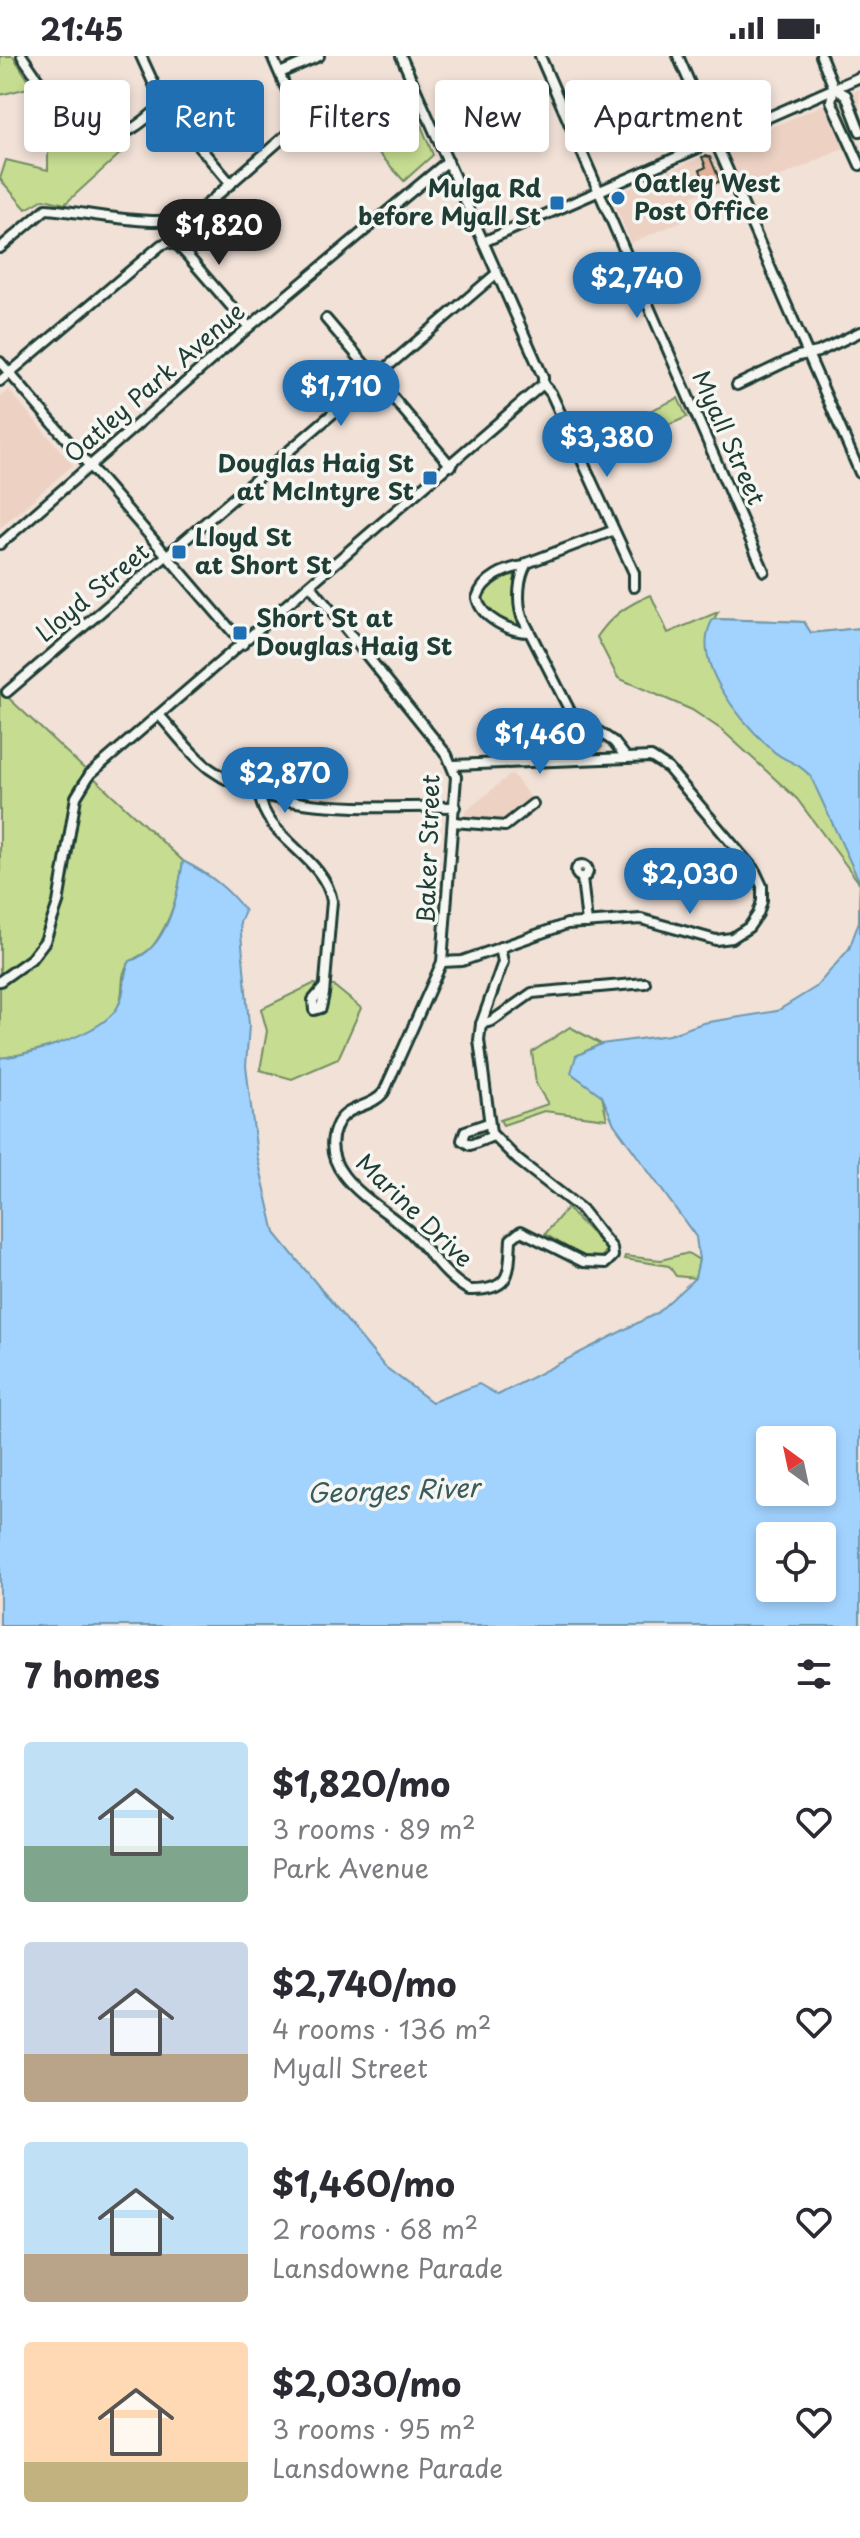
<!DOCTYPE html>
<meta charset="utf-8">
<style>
:root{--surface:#fff;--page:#f7f7f7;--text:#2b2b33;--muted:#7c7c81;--accent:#1f6fb2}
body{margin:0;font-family:"Playpen Sans",sans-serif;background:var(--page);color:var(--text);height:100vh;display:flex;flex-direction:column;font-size:30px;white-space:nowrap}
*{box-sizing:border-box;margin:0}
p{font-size:26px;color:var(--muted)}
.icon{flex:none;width:44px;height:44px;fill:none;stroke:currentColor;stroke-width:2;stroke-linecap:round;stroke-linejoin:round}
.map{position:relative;height:1570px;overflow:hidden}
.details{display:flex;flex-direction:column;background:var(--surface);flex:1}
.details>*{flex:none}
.banner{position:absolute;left:24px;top:24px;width:812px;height:72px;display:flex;gap:16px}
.needle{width:52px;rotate:327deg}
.tools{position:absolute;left:756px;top:1370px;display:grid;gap:16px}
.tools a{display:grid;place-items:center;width:80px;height:80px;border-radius:8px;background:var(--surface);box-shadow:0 4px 12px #0003;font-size:40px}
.price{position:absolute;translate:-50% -68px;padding:0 18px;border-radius:28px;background:var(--accent);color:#fff;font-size:26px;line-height:52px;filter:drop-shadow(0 2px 4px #0008)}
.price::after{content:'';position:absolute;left:50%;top:48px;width:24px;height:18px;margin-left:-12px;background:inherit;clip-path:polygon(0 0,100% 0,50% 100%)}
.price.selected{background:#222;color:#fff}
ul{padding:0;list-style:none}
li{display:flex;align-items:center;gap:24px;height:200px;padding:0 24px}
li span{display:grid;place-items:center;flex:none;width:224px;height:160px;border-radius:8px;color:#555}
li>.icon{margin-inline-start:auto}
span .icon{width:96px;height:96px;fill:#fffc;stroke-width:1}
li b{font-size:34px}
h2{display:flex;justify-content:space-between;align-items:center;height:96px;padding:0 24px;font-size:34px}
.pill{padding:0 28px;border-radius:8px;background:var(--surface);box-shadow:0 4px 12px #0003;font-size:28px;line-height:72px}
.pill.selected{background:var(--accent);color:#fff}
.status{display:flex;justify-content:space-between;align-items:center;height:56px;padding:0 40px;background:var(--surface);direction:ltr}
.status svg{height:22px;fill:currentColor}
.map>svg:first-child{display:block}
.built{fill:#edd2c4}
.green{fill:#c6dc91;stroke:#728c62;stroke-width:2}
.water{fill:#a2d3ff;stroke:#6e97ae;stroke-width:2;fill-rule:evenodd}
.building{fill:#e5b098;stroke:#1f3d34;stroke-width:2}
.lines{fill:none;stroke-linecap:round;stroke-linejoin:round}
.street-casing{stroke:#1f3d34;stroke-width:14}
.street{stroke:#f6f6f2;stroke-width:8}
.poi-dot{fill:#1f6fb2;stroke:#f6f6f2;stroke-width:3}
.labels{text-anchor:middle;stroke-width:7;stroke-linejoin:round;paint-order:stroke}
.poi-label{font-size:24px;font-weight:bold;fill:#1f3d34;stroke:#f6f6f2;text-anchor:start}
.street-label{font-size:24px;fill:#1f3d34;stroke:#f6f6f2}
.water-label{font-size:26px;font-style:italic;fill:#395b5d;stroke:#f6f6f2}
</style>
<div class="status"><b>21:45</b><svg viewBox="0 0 49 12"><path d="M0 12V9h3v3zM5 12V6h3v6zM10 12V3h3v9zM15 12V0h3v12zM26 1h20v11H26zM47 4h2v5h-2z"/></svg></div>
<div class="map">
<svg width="860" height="1570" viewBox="0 0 860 1570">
<rect width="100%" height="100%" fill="#f1e1d7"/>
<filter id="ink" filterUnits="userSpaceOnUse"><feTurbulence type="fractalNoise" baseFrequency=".0125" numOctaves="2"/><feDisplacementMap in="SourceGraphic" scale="16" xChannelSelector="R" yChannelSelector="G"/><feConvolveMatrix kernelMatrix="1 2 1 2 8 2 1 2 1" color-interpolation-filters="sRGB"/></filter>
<g filter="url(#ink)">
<!-- built -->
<g class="built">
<polygon points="860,33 860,80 849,90 744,137 737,121 691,141 698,158 631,187 611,140"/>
<polygon points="9,334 73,409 0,472 0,342"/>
<polygon points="512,717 533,745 505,768 465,763 465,756"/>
</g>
<!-- green -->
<g class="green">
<polygon points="0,0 13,0 29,25 28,32 0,39"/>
<polygon points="417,59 433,99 404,125 366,83"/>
<path d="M70,71C85,89 93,95 116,89L122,96L65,148L44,143L26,153L0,123L6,104L48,114V95Z"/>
<polygon points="678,342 687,361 591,403 581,382 586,384"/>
<path d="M509,519L517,520L515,552L520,571C481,562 464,539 509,519Z"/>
<path d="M651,539L668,577L718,556L714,563L804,566L811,577L860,572V876L850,893L859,866L860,828L797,743L722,674L692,654L618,622L597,581C611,560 627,549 651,539Z"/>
<path d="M0,634L183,805C179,836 172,864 153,890C146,899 135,900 129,907C119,918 125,935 119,948C116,956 106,966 99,971C85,982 19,1000 0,1002Z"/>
<polygon points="561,661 599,683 602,691 597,695 555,694 567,677"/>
<polygon points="297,699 308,706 311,728 307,740 282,739 279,731 278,710 285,701"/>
<polygon points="313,928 334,930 361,952 338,1003 292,1023 260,1014 267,975 261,953"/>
<polygon points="570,971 601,988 576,1000 602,1040 607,1063 544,1055 503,1069 500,1064 548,1048 536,1028 532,996"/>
<polygon points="567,1152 603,1189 606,1195 601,1202 582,1200 545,1178"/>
<polygon points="688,1197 699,1204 695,1222 676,1220 669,1210 624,1203 625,1200 661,1204"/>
</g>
<!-- water -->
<path class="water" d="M713,563L804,566L811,577L860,572V1570H0V1002C30,999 101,978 117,952C127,937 121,920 130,905C168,893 178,839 183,805C209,818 228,832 245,855L240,866L249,969L246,1010L257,1099L275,1177L384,1310L432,1346L479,1328L498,1339L657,1257L695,1222L699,1204L696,1181L614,1068L602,1040L571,1017L576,1000L601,988L669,979L703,967L777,955L816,931L849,893L859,866L860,827L811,721C798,705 784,706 771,693C741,665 688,605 713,563ZM770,1384H822V1436H770ZM770,1480H822V1532H770Z"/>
<!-- building -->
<polygon class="building" points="706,100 710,101 720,125 712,129 709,122 704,124 700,114 706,111 702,101"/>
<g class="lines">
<!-- street casing -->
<g class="street-casing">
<g id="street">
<path d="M22,0L44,32L93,82C118,88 145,65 163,48"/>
<polyline points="141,0 163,48 231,128"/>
<polyline points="401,0 543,321 543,328 551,337 634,517 634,531"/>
<polyline points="540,0 764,515"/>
<polyline points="678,0 860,417"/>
<polyline points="821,0 834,32 831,45 860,109"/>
<polyline points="280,17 319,0"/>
<polyline points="834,32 846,39 860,75"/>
<polyline points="483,186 860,21"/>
<path d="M0,192L46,153C84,155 165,176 197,157L294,72V51L272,0"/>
<polyline points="326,263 451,410"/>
<polyline points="0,306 243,588"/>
<polyline points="0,325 161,189 169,186 179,190 249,271"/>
<polyline points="737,329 798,300 818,296 860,276"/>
<path d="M612,475L527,507C518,522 517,545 522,561L571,657L614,686L625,700"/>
<polyline points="0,488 249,271 448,105"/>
<path d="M525,510C506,512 483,522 477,542C481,562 510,576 529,576"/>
<path d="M311,530L447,699L456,721L442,906L384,1036C371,1053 345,1048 336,1071C315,1120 385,1151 412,1178C430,1196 446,1222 469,1234C512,1235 509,1217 511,1183L521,1175L583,1206L606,1207L613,1200L612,1192L581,1153L518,1104L491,1077L479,984L481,968L503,906L500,891"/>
<polyline points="7,636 496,218"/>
<path d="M159,659C175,676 191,699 210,713C278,762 375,749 455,751"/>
<path d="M260,740C265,782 324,800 332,845L324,938L321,952L314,954L313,944L324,931"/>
<polyline points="453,766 505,770 533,748"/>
<circle cx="582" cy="815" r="6"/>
<polyline points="582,822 587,867"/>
<polyline points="442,906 462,905 567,868 641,863 716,884 732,882 749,871 758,858 762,845 762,830 755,815 668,712 651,701 454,709"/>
<polyline points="0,925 31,903 45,885 58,847 76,741 90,718 543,328"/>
<polyline points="481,968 492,965 532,937 645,927"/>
<polyline points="488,1067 465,1075 462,1084 470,1089 493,1080"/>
</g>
</g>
<!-- street -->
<use href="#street" class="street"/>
</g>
</g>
<!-- markers -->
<g class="poi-dot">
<circle cx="618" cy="142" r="8"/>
<rect x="549" y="139" width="16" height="16" rx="4"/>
<rect x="422" y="414" width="16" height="16" rx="4"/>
<rect x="171" y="488" width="16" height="16" rx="4"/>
<rect x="232" y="569" width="16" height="16" rx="4"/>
</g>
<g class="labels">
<!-- poi labels -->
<g class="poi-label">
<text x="634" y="136">Oatley West<tspan x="634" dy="28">Post Office</tspan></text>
<text x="541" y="141" text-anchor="end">Mulga Rd<tspan x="541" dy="28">before Myall St</tspan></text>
<text x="414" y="416" text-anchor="end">Douglas Haig St<tspan x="414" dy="28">at McIntyre St</tspan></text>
<text x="195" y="490">Lloyd St<tspan x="195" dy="28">at Short St</tspan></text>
<text x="256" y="571">Short St at<tspan x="256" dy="28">Douglas Haig St</tspan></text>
</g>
<!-- street labels -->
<g class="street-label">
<text transform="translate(155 327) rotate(-41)" y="8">Oatley Park Avenue</text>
<text transform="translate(728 382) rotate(66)" y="8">Myall Street</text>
<text transform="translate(93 537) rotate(-40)" y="8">Lloyd Street</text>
<text transform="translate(429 793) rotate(-88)" y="8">Baker Street</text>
<text transform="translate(414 1155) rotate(44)" y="8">Marine Drive</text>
</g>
<!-- water labels -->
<g class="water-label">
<text transform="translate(393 1435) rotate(-2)" y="9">Georges River</text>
</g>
</g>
</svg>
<div class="tools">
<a><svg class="needle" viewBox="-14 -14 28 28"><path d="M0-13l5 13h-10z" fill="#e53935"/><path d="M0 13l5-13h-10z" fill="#7c7c81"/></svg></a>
<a><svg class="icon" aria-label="locate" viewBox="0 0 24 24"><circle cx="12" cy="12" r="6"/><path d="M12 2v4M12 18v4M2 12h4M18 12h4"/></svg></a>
</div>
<b class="price selected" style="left:219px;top:211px">$1,820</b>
<b class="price" style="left:637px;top:264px">$2,740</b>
<b class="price" style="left:341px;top:372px">$1,710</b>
<b class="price" style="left:607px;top:423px">$3,380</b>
<b class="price" style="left:540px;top:720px">$1,460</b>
<b class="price" style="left:285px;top:759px">$2,870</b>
<b class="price" style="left:690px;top:860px">$2,030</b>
<div class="banner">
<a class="pill">Buy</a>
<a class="pill selected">Rent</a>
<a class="pill">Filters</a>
<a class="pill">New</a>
<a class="pill">Apartment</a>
</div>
</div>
<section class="details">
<h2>7 homes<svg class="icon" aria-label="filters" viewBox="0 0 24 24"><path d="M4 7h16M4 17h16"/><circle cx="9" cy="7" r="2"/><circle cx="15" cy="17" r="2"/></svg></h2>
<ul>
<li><span style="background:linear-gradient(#bfe0f5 65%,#7fa58c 0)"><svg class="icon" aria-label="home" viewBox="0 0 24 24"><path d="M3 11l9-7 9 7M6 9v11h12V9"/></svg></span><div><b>$1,820/mo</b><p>3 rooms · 89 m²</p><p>Park Avenue</p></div><svg class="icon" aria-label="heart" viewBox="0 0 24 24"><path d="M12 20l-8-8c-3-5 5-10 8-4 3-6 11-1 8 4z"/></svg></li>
<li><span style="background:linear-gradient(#c9d6e8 70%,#b9a48a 0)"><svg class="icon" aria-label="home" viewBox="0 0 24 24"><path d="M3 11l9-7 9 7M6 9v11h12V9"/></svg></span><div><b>$2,740/mo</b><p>4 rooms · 136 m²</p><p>Myall Street</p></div><svg class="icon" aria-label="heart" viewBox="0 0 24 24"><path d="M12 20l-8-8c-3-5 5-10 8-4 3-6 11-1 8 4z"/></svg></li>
<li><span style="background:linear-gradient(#bfe0f5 70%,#b9a48a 0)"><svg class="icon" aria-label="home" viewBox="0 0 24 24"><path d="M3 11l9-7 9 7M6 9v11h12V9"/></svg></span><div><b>$1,460/mo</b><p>2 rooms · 68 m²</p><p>Lansdowne Parade</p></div><svg class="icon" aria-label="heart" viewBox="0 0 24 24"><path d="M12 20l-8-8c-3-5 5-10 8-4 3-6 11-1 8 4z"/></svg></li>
<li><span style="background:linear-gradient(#ffd9b3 75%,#c2b280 0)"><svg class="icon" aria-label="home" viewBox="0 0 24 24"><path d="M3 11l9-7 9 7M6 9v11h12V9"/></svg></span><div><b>$2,030/mo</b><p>3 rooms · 95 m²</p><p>Lansdowne Parade</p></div><svg class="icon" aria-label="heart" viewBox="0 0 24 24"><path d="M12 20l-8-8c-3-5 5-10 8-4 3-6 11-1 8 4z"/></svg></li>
</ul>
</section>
